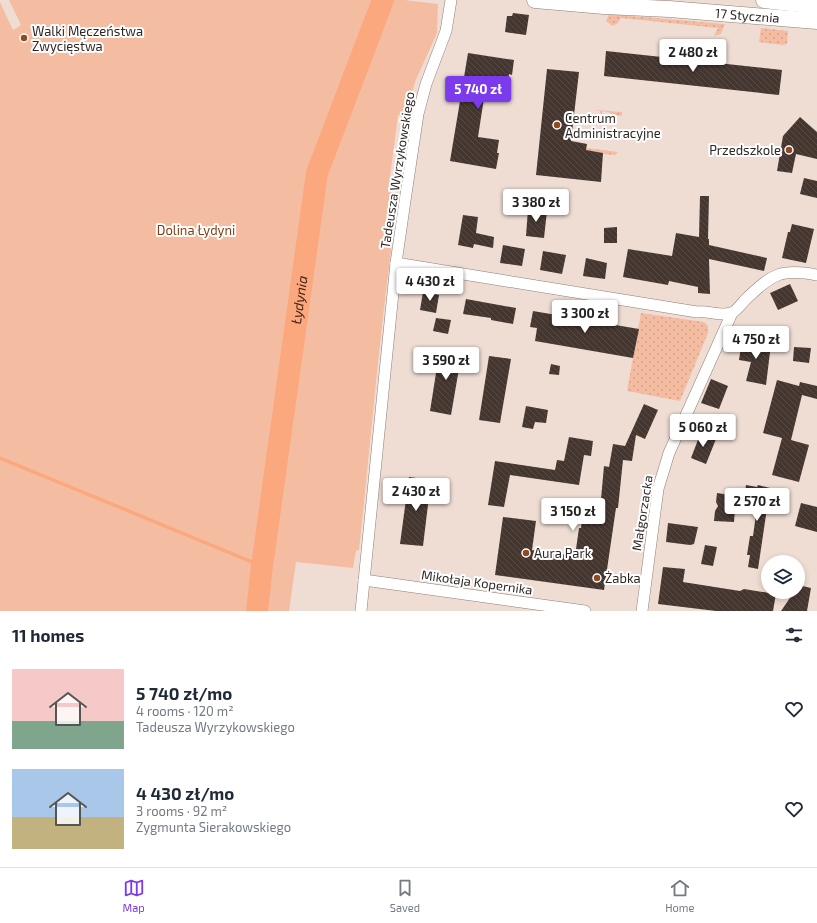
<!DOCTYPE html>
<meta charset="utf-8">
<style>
:root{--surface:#fff;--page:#f6f6f7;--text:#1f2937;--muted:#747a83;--line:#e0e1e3;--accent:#7c3aed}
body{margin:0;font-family:"Exo 2",sans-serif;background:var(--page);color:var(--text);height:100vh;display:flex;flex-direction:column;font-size:15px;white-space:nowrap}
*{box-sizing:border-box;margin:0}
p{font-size:13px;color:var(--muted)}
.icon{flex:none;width:22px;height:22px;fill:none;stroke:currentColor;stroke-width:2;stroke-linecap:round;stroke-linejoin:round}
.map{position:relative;height:611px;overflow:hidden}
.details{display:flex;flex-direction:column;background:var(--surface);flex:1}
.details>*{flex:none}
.fabs{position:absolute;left:761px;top:555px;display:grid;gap:8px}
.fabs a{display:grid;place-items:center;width:44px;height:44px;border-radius:50%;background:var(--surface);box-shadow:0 2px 6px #0003;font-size:20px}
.price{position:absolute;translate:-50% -34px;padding:0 9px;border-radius:4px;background:#fff;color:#222;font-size:13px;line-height:26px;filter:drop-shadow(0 1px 2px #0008)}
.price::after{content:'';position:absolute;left:50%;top:24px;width:12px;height:9px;margin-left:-6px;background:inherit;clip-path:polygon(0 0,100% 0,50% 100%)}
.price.selected{background:var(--accent);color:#fff}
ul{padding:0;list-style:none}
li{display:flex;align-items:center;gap:12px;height:100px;padding:0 12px}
li span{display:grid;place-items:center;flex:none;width:112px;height:80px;border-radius:0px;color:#555}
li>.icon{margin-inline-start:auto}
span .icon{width:48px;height:48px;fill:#fffc;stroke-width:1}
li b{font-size:17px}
h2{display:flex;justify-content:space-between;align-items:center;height:48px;padding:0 12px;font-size:17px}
.menu{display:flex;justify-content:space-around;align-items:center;height:56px;border-top:1px solid var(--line);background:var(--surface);font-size:11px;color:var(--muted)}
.menu a{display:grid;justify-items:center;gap:2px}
.menu .selected{color:var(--accent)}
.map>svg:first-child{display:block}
.grass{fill:url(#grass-dots)}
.park{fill:#f4bda2}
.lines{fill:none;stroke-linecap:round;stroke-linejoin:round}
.stream{stroke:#fca87f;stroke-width:3.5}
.river{stroke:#fca87f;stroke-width:22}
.building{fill:url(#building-back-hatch)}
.minor-casing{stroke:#8e7e76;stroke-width:12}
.secondary-casing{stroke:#8e7e76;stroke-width:17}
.minor{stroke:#fff;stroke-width:11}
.secondary{stroke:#fff;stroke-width:16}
.poi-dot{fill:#8f4923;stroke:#fff;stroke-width:1.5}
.labels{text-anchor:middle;stroke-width:4;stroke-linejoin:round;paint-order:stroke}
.street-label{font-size:13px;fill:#2d2723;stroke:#fff}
.poi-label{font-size:13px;fill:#2d2723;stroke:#fff;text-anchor:start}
.park-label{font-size:13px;fill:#873d10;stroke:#fff}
.water-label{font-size:14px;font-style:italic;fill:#40200f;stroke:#fff}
</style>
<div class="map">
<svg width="817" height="611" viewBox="0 0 817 611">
<defs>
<pattern id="grass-dots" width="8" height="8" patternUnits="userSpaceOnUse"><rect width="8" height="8" fill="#f4bda2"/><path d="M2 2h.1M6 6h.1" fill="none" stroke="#d2a28b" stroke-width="1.8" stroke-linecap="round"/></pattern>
<pattern id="building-back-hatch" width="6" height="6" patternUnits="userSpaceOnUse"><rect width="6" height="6" fill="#453630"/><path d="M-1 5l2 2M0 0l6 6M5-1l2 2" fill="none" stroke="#574a45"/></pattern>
</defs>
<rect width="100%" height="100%" fill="#efddd4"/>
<!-- grass -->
<g class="grass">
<polygon points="609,14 725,24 721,34 714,36 718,28 621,18 617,24 612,26 606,21"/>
<polygon points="761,28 788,31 787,44 783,45 759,42"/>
<polygon points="596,110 622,112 622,116 617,115 616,117 610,116 611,113 603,111 602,114 600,113 600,111"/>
<polygon points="586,148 618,152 615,155 603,154 603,153 586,151"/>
<polygon points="641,313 704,322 708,326 708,333 680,401 627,391"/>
</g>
<!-- park -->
<path class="park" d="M9,0H405L438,4L437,33L415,82L406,116L398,115L388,192L399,194C381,312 372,431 359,550L356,551L353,568L296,562L289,611H0V2L13,30L21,25Z"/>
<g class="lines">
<!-- stream -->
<polyline class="stream" points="0,458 262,566"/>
<!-- river -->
<path class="river" id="s1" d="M257,611L262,566L317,173L383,0"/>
</g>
<!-- building -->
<g class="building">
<polygon points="513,13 529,15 526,35 505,32 507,16 512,16"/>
<polygon points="606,51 782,70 779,95 604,76"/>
<polygon points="468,53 514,60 512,75 509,74 507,88 486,85 478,137 499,140 497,153 499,153 496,169 450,161"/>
<polygon points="547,69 579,72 571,141 587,144 586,150 603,153 601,182 536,175"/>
<polygon points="800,117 817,132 817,159 796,154 792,173 777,171 783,136"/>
<polygon points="804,178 817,181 817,198 800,194"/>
<polygon points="700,196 709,196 708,239 709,239 709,245 767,258 764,271 709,259 710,294 698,293 698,287 669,281 668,285 623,277 628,249 672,256 676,233 699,237"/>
<polygon points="528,209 547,211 544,238 526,236"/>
<polygon points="463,215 478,217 476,233 494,237 493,248 474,244 473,248 458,245"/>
<polygon points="792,224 814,229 806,263 782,258 788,232 790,232"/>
<polygon points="617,227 617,243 604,243 604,228"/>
<polygon points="503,245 525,249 522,266 500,263"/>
<polygon points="543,251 566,255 562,274 540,270"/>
<polygon points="586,258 607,263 605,279 583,276"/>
<polygon points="790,284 798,301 778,310 770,293"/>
<polygon points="423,292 439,295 436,313 420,310"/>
<polygon points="466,299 516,308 513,324 491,320 491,318 463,314"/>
<polygon points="533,311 639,329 633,358 535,341 537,328 530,327"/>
<polygon points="436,318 451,320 448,334 433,331"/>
<polygon points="742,340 771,344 766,385 746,381 751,362 739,360"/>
<polygon points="794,347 811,348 809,363 793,361"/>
<polygon points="440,348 462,351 451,415 430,411"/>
<polygon points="489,356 511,359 500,423 479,420"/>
<polygon points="551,364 560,366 559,375 549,374"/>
<polygon points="711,379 728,386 719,409 701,403"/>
<polygon points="777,380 799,386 800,382 817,386 817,399 802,395 791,440 809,445 799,482 772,475 782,438 763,433"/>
<polygon points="644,404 658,410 645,439 636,435 632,461 623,460 618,508 616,508 604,590 495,575 503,517 536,521 532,550 575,556 579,528 581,528 582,519 599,521 604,466 609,467 613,444 625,446"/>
<polygon points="526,406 548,410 546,423 535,422 533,429 522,427"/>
<polygon points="701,432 716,439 706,464 691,458"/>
<polygon points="569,437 593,441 591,456 584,455 579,485 510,475 504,507 488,505 495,461 555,470 557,460 564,461"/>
<polygon points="409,477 431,480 423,546 400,544"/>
<polygon points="746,485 757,487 758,485 770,488 758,569 748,567 750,555 747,555 750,536 753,536 758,500 744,498"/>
<polygon points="717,493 736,496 734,522 714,521 715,511 718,506 716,502"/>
<polygon points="801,503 817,507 817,532 795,526"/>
<polygon points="668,523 698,527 694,544 690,545 666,542"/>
<polygon points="705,545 717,547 713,566 701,564"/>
<polygon points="663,567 685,569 683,582 740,591 744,589 776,594 773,611 716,611 658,604"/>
<polygon points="798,585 811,588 807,611 781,611 794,592 798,592"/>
</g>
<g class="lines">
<!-- minor casing -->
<g class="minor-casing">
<g id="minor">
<path d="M396,263L697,312C708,310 720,317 731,313C736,312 742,303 746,299C772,274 781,268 817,275"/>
<polyline points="364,580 585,611"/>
<polyline points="361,611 396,263 406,194 418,114 426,84 446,31 451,0"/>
<polyline points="642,611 658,489 669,453 732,313"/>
</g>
</g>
<!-- secondary casing -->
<g class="secondary-casing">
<g id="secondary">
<path id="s2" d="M535,0L604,6L669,9L817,21"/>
<polyline points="764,0 817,6"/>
</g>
</g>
<!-- minor -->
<use href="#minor" class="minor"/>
<!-- secondary -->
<use href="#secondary" class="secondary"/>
</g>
<!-- markers -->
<g class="poi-dot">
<circle cx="24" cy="38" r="4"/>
<circle cx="557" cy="125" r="4"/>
<circle cx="789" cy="150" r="4"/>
<circle cx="526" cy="553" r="4"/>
<circle cx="597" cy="578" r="4"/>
</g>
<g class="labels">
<!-- street labels -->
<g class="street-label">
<text dy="5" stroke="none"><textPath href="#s2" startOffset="213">17 Stycznia</textPath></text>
<text transform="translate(397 170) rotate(-81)" y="5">Tadeusza Wyrzykowskiego</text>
<text transform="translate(642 513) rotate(-81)" y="5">Małgorzacka</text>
<text transform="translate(477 582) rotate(8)" y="5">Mikołaja Kopernika</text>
</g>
<!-- poi labels -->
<g class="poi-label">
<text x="32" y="36">Walki Męczeństwa<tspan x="32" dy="15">Zwycięstwa</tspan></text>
<text x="565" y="123">Centrum<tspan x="565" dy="15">Administracyjne</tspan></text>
<text x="781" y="155" text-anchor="end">Przedszkole</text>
<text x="534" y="558">Aura Park</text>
<text x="605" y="583">Żabka</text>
</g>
<!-- park labels -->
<g class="park-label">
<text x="196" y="235">Dolina Łydyni</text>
</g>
<!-- water labels -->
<g class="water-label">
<text dy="5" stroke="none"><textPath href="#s1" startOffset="314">Łydynia</textPath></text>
</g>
</g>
</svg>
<div class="fabs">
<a><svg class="icon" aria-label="layers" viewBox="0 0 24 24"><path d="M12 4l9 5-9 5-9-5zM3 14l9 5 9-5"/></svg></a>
</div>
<b class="price" style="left:693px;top:73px">2 480 zł</b>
<b class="price selected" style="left:478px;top:110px">5 740 zł</b>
<b class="price" style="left:536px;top:223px">3 380 zł</b>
<b class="price" style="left:430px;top:302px">4 430 zł</b>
<b class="price" style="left:585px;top:334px">3 300 zł</b>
<b class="price" style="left:756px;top:360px">4 750 zł</b>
<b class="price" style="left:446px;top:381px">3 590 zł</b>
<b class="price" style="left:703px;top:448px">5 060 zł</b>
<b class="price" style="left:416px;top:512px">2 430 zł</b>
<b class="price" style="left:757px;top:522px">2 570 zł</b>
<b class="price" style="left:573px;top:532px">3 150 zł</b>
</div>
<section class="details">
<h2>11 homes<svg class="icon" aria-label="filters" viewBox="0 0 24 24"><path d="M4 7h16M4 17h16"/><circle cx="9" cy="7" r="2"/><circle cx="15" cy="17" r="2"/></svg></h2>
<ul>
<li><span style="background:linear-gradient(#f6c9c9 65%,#7fa58c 0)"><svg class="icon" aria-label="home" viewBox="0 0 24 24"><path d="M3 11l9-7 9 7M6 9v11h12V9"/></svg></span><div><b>5 740 zł/mo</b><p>4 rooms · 120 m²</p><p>Tadeusza Wyrzykowskiego</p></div><svg class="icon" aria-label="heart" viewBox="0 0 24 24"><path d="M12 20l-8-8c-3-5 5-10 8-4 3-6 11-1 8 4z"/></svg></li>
<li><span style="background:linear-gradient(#a9c7e8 60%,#c2b280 0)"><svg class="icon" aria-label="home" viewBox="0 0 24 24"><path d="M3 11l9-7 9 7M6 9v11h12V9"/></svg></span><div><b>4 430 zł/mo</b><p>3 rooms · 92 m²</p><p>Zygmunta Sierakowskiego</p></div><svg class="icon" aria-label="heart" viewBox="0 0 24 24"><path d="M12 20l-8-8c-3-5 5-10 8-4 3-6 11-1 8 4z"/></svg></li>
</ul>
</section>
<nav class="menu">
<a class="selected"><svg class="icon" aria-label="map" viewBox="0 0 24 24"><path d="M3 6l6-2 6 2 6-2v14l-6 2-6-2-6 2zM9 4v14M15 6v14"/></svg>Map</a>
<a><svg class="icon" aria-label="saved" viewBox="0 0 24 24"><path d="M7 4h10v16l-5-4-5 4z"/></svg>Saved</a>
<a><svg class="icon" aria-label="home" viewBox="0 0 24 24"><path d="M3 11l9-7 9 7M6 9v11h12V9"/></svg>Home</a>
</nav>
